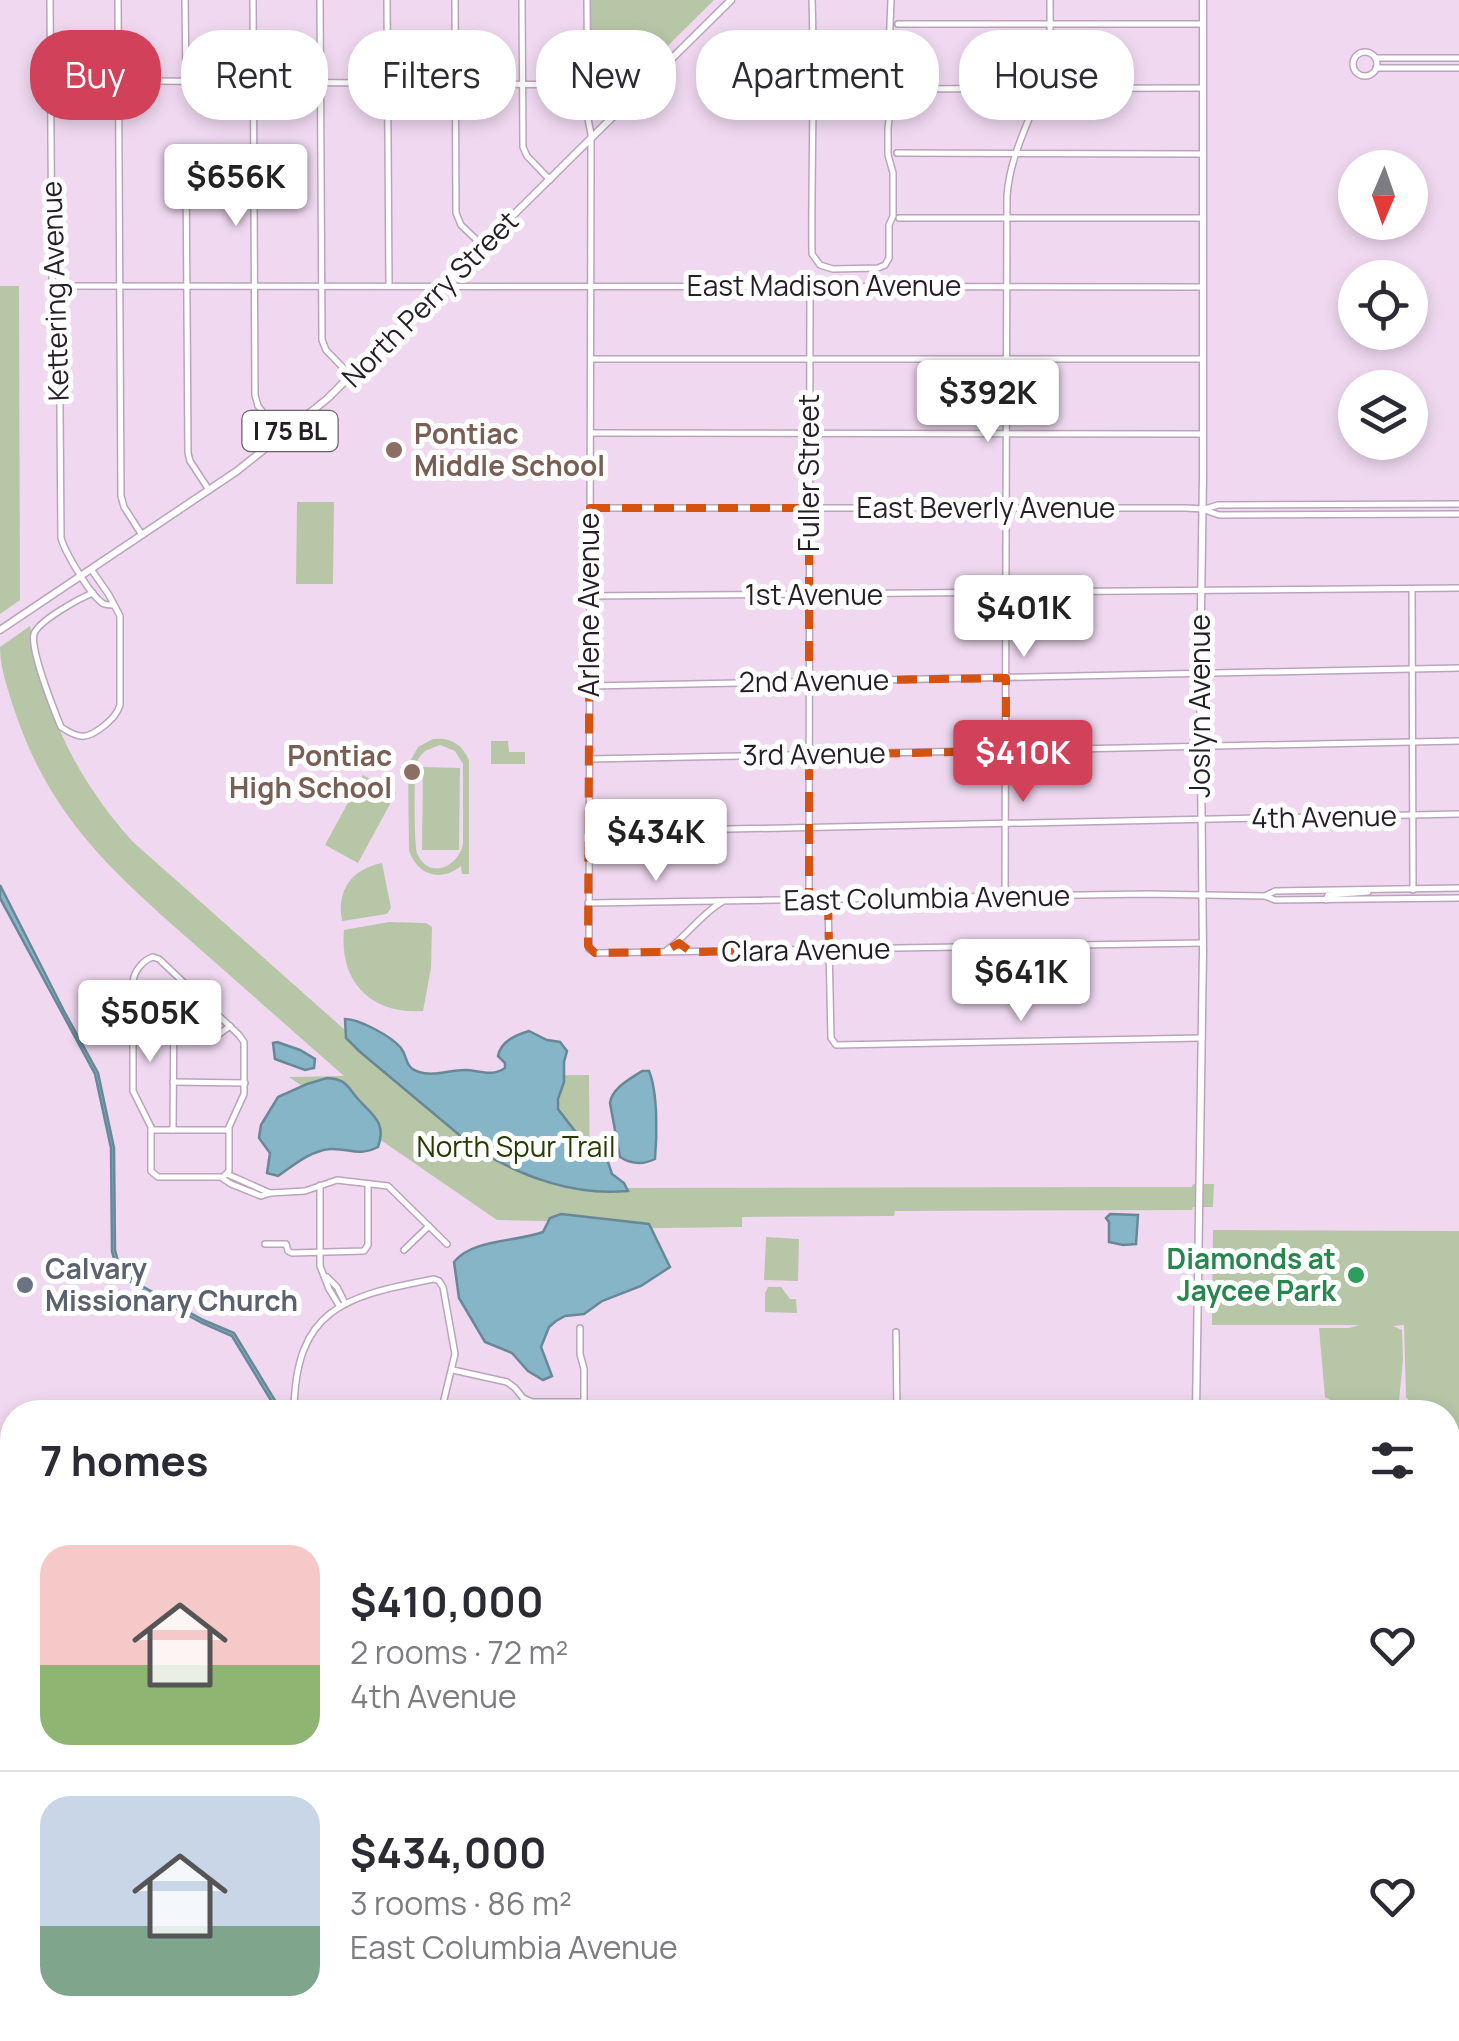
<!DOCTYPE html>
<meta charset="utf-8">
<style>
:root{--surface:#fff;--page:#f7f7f7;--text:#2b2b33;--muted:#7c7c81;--line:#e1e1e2;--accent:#d1415a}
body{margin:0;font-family:Manrope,sans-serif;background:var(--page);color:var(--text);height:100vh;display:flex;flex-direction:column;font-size:38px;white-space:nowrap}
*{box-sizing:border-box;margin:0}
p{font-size:32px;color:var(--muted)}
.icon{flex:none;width:55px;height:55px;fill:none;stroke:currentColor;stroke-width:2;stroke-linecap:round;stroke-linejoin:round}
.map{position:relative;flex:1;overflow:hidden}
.panel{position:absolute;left:0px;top:1400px;width:1460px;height:642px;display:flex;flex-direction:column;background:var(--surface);border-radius:40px 40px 0 0;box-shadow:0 5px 15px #0003}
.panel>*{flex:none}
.top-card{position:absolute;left:30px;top:30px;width:1400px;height:90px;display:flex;gap:20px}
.needle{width:65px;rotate:182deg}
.tools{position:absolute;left:1338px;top:150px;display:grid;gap:20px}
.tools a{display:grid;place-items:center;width:90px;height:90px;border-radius:50%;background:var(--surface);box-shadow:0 5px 15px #0003;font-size:50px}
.price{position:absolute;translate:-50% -85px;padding:0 22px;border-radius:10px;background:#fff;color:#222;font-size:32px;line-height:65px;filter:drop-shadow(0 2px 5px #0008)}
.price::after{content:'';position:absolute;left:50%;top:60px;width:30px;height:22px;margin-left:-15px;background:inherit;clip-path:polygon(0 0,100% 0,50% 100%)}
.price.on{background:var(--accent);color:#fff}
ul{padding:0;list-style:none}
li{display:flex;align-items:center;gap:30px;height:250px;padding:0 40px}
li+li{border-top:2px solid var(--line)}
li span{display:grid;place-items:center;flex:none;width:280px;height:200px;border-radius:30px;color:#555}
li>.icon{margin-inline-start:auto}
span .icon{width:120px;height:120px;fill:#fffc;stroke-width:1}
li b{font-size:42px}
h2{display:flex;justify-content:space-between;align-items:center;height:120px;padding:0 40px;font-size:42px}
.chip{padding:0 35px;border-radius:40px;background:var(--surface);box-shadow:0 5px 15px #0003;font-size:35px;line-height:90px}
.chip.on{background:var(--accent);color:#fff}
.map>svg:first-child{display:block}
.green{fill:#b7c6a7;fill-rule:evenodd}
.water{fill:#86b5c7;stroke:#698897;stroke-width:2.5}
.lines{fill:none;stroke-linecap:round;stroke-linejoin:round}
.stream{stroke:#698897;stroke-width:2.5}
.minor-casing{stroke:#baa4bb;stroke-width:8}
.major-casing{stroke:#baa4bb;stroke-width:9}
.minor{stroke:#fff;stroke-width:5}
.major{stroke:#fff;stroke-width:6}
.marked{fill:none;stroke:#d5530f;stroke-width:8;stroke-dasharray:20 12;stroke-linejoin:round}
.education-dot{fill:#8d6e63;stroke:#fff;stroke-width:4}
.leisure-dot{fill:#2e9e5b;stroke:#fff;stroke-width:4}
.worship-dot{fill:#6b7280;stroke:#fff;stroke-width:4}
.labels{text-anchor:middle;stroke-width:10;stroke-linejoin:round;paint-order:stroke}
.shield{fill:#fff;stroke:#676268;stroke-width:2.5}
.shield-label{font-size:25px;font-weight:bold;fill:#261e27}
.street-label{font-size:28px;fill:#261e27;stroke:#fff}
.education-label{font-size:28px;font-weight:bold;fill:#785e54;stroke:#fff;text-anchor:start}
.park-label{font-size:28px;fill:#273c00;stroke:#fff}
.leisure-label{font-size:28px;font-weight:bold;fill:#27864d;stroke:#fff;text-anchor:end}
.worship-label{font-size:28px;font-weight:bold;fill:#5b616d;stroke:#fff;text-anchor:start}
</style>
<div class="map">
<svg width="1459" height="2041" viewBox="0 0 1459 2041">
<rect width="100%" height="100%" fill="#f0d9f0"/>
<!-- green -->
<g class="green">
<polygon points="590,0 714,0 597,116 591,116"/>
<polygon points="0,286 19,286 20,600 0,614"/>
<polygon points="297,502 334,502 333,584 296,584"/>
<path d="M30,626C45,713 75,777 133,842L398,1077L589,1075L590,1188L1192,1187L1193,1184H1214L1213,1207H1193L1192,1210L895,1211L894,1216L742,1217V1227L589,1229L588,1222L497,1220L289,1077L344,1076C296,1034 249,992 201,950C115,874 50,820 13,706C7,687 0,667 0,647Z"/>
<path d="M433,739C450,737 462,744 469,760V874H462L461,866C441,882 418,876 409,851L408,765L418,747ZM440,745L455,751L463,764V844C458,868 428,880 417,853C414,844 414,776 416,765C418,758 420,756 425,751Z"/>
<polygon points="491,741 508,741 509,752 525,752 525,764 491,764"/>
<polygon points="423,767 460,768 459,850 422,850"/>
<polygon points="363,775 396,793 358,863 325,845"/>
<path d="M382,863L391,908L387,914L342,921C336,890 352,869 382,863Z"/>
<path d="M389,922L426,923L432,927L431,968L423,1011C371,1015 339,982 344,930Z"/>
<polygon points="1213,1230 1459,1231 1459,1468 1448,1468 1448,1412 1414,1412 1414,1407 1406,1397 1404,1325 1393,1326 1402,1330 1403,1360 1398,1411 1341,1406 1325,1397 1319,1328 1349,1328 1359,1325 1212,1325"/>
<polygon points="766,1237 799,1239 798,1281 764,1280"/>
<polygon points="768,1287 781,1287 790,1299 796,1299 797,1313 765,1312 765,1293"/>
</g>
<!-- water -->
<g class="water">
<polygon points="0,885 64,1011 98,1073 114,1148 115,1250 120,1269 140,1285 203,1320 234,1333 282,1412 278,1412 232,1336 202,1323 138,1288 117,1271 112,1251 111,1148 95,1074 0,898"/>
<path d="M345,1019C359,1019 391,1036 401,1048C408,1058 405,1068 419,1072C435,1077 452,1069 467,1070C481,1071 492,1077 505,1068V1063L498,1056C501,1041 516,1035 529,1031L547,1040L560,1042L567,1051L564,1062V1082L558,1099V1109L581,1139L605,1153L612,1174L624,1183L628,1191C573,1196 523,1177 476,1149L359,1051L346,1038Z"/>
<polygon points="277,1042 300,1050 315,1059 314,1068 305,1070 275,1059 273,1043"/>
<path d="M642,1071H649C658,1093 657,1136 655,1159C643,1165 631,1164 620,1157L610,1103C612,1088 630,1079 642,1071Z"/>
<path d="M327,1078C346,1079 347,1086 358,1099C372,1115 387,1122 378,1147C358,1157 350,1148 330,1149C310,1151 294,1165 278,1176L267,1173L270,1153L259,1138L261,1125L278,1097L307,1084Z"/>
<path d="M561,1214L649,1224L670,1267L641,1286L602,1301L584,1314L565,1316L556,1321L549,1327L541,1347L552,1376L543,1380L528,1371L512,1353L485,1342L459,1298L454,1262C472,1239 517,1242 543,1232L550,1218Z"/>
<polygon points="1110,1214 1138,1215 1136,1244 1123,1245 1109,1242 1109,1222 1106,1218"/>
<polygon points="559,2030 643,2030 645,2039 576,2041"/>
</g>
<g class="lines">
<!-- stream -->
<g class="stream">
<polyline points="0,1704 12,1706"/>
<polyline points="59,2030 61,2041"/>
<polyline points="134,2041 159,2030"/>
</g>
<!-- minor casing -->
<g class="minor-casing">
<g id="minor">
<path d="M50,0L52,279L54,284L59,286L61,538C65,552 91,597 104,604C107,605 110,605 113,605"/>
<polyline points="118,0 121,496 124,507 142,535"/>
<polyline points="185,0 186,82"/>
<polyline points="253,0 255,395 258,406 283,437"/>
<polyline points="320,0 322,340 326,350 351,376"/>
<polyline points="387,0 389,285"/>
<polyline points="455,0 456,213 461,225 483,246"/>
<polyline points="522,0 523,147 527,156 550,180"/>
<polyline points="587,0 588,119 591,134 591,163 589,949 595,953 1203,943"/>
<path d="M812,0C815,84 811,169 812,254L820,265L833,269L878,268L885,265L889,258V225L893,216V173L888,155V128L893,87L889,49L891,0"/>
<polyline points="898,24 1203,24"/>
<circle cx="1365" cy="64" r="12"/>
<polyline points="1376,58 1459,58"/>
<polyline points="1376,68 1459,68"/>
<polyline points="51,80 587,85"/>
<polyline points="899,89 1203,88"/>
<polyline points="897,153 1203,154"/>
<polyline points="186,165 188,453 190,461 209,490"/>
<polyline points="899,218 1203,218"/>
<polyline points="59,286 1203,287"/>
<polyline points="591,359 1203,359"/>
<polyline points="591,433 1203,434"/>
<polyline points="590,508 1187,508 1202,509 1219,515 1459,514"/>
<polyline points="1205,509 1218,505 1459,504"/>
<path d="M91,569L109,595L120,616V705C117,714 113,718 105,725C88,739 80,740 61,727C54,710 30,650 34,634C38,621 80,598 93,593"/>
<polyline points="1412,589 1413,890"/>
<polyline points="589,596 1459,588"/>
<polyline points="589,686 1459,668"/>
<polyline points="589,759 1459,741"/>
<polyline points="588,832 1459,814"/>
<polyline points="1265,896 1275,900 1459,898"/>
<path d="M1005,897L1007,196C1010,155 1029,123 1042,85C1052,58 1050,29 1050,0"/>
<polyline points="1326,900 1328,895 1368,892"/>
<polyline points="809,901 810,286"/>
<polyline points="828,902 831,1038 836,1045 1202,1038"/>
<polyline points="588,903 1147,894 1265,896 1275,891 1459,888"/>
<path d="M667,950C687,936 701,914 722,902"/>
<path d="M153,957L159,959L239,1035L244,1042V1094L229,1127V1171L223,1177H158L151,1171V1127L133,1091V982C134,971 143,960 153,957Z"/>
<polyline points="173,1035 218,1035 230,1026"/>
<polyline points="173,1082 245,1083"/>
<polyline points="151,1130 228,1130"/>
<polyline points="173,1130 174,999 176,992 185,983"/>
<polyline points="227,1174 270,1193"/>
<polyline points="222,1178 231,1184 261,1196 270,1193 305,1191 337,1180 388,1186 447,1244"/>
<polyline points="320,1185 320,1266 329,1289 340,1307"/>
<polyline points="265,1244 286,1244 288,1251 292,1253 364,1251 368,1245 368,1184"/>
<polyline points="404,1250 429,1226"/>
<polyline points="327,1277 337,1287 345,1303"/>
<polyline points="580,1328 580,1354 584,1369 584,1412"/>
<polyline points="896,1332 897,1412"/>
<polyline points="453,1370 507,1382 515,1388 523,1398 532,1402 584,1402"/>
<path d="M294,1412C295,1309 344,1296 434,1279L439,1281L443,1287L455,1354L441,1412"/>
<polyline points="0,1617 12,1617"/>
<polyline points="1448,1636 1459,1636"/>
<polyline points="1448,1786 1459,1785"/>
<polyline points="1448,1980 1459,1980"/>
<polyline points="363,2041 363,2030"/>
</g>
</g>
<!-- major casing -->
<g class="major-casing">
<g id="major">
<polyline points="0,630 237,471 327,399 731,0"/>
<polyline points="1196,1412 1203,951 1200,674 1203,476 1203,0"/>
<polyline points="1448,1479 1459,1479"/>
<polyline points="0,1480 12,1480"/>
<polyline points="1174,2041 1175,2030"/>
</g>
</g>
<!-- minor -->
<use href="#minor" class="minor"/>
<!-- major -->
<use href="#major" class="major"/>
</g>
<!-- marked area -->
<path class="marked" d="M590,508H809V681L1006,678V751L809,755V901L828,900L829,950L691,952L679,943L664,952L595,953L588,946Z"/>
<!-- markers -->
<g class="education-dot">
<circle cx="394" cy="450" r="10"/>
<circle cx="412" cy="772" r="10"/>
</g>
<circle class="leisure-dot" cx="1356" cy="1275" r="10"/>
<circle class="worship-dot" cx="25" cy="1285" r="10"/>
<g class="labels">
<!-- shield labels -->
<rect class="shield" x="242.5" y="411" width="95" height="40" rx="8"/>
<g class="shield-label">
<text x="290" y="440">I 75 BL</text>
</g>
<!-- street labels -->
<g class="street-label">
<text x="824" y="296">East Madison Avenue</text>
<text transform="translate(55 291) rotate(-92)" y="10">Kettering Avenue</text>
<text transform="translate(430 299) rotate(-45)" y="10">North Perry Street</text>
<text transform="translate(809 473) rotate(-90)" y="10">Fuller Street</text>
<text x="986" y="518">East Beverly Avenue</text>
<text x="814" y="605">1st Avenue</text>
<text transform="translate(589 605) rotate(-90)" y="10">Arlene Avenue</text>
<text transform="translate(814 681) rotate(-1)" y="10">2nd Avenue</text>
<text transform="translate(1200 706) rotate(-90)" y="10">Joslyn Avenue</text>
<text transform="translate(814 754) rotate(-1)" y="10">3rd Avenue</text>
<text transform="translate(1324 817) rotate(-1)" y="10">4th Avenue</text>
<text transform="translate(927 898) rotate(-1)" y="10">East Columbia Avenue</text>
<text transform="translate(806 950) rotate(-1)" y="10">Clara Avenue</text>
</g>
<!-- education labels -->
<g class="education-label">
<text x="414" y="444">Pontiac<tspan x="414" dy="32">Middle School</tspan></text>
<text x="392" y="766" text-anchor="end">Pontiac<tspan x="392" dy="32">High School</tspan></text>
</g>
<!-- park labels -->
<g class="park-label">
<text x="516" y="1157">North Spur Trail</text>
</g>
<!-- leisure labels -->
<g class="leisure-label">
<text x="1336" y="1269">Diamonds at<tspan x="1336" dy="32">Jaycee Park</tspan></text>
</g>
<!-- worship labels -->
<g class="worship-label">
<text x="45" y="1279">Calvary<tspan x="45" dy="32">Missionary Church</tspan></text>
</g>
</g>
</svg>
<div class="tools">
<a><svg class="needle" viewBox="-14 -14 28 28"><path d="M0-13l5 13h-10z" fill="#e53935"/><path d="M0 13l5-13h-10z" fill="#7c7c81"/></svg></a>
<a><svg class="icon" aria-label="locate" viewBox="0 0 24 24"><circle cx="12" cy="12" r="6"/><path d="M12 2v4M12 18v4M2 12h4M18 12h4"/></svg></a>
<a><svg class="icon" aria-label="layers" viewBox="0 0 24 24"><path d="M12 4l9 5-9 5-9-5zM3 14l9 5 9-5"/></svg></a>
</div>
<b class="price" style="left:236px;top:229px">$656K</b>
<b class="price" style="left:988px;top:445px">$392K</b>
<b class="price" style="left:1024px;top:660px">$401K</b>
<b class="price on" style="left:1023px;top:805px">$410K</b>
<b class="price" style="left:656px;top:884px">$434K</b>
<b class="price" style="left:1021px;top:1024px">$641K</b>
<b class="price" style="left:150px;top:1065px">$505K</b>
<div class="top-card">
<a class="chip on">Buy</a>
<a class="chip">Rent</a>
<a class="chip">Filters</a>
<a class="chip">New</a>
<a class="chip">Apartment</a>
<a class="chip">House</a>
</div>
<section class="panel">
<h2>7 homes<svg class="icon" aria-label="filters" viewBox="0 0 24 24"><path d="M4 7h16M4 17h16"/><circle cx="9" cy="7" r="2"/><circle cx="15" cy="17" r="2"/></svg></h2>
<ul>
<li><span style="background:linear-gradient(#f6c9c9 60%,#8fb573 0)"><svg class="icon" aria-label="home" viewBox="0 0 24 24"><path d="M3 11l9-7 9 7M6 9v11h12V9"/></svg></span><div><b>$410,000</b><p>2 rooms · 72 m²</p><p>4th Avenue</p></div><svg class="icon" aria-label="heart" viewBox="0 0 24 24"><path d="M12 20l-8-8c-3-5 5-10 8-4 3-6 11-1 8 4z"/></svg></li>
<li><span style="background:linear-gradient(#c9d6e8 65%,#7fa58c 0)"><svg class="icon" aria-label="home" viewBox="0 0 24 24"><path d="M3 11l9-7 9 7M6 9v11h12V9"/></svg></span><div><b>$434,000</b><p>3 rooms · 86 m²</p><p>East Columbia Avenue</p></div><svg class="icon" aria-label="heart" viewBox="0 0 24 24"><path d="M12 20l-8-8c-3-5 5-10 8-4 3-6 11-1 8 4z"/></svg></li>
</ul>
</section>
</div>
